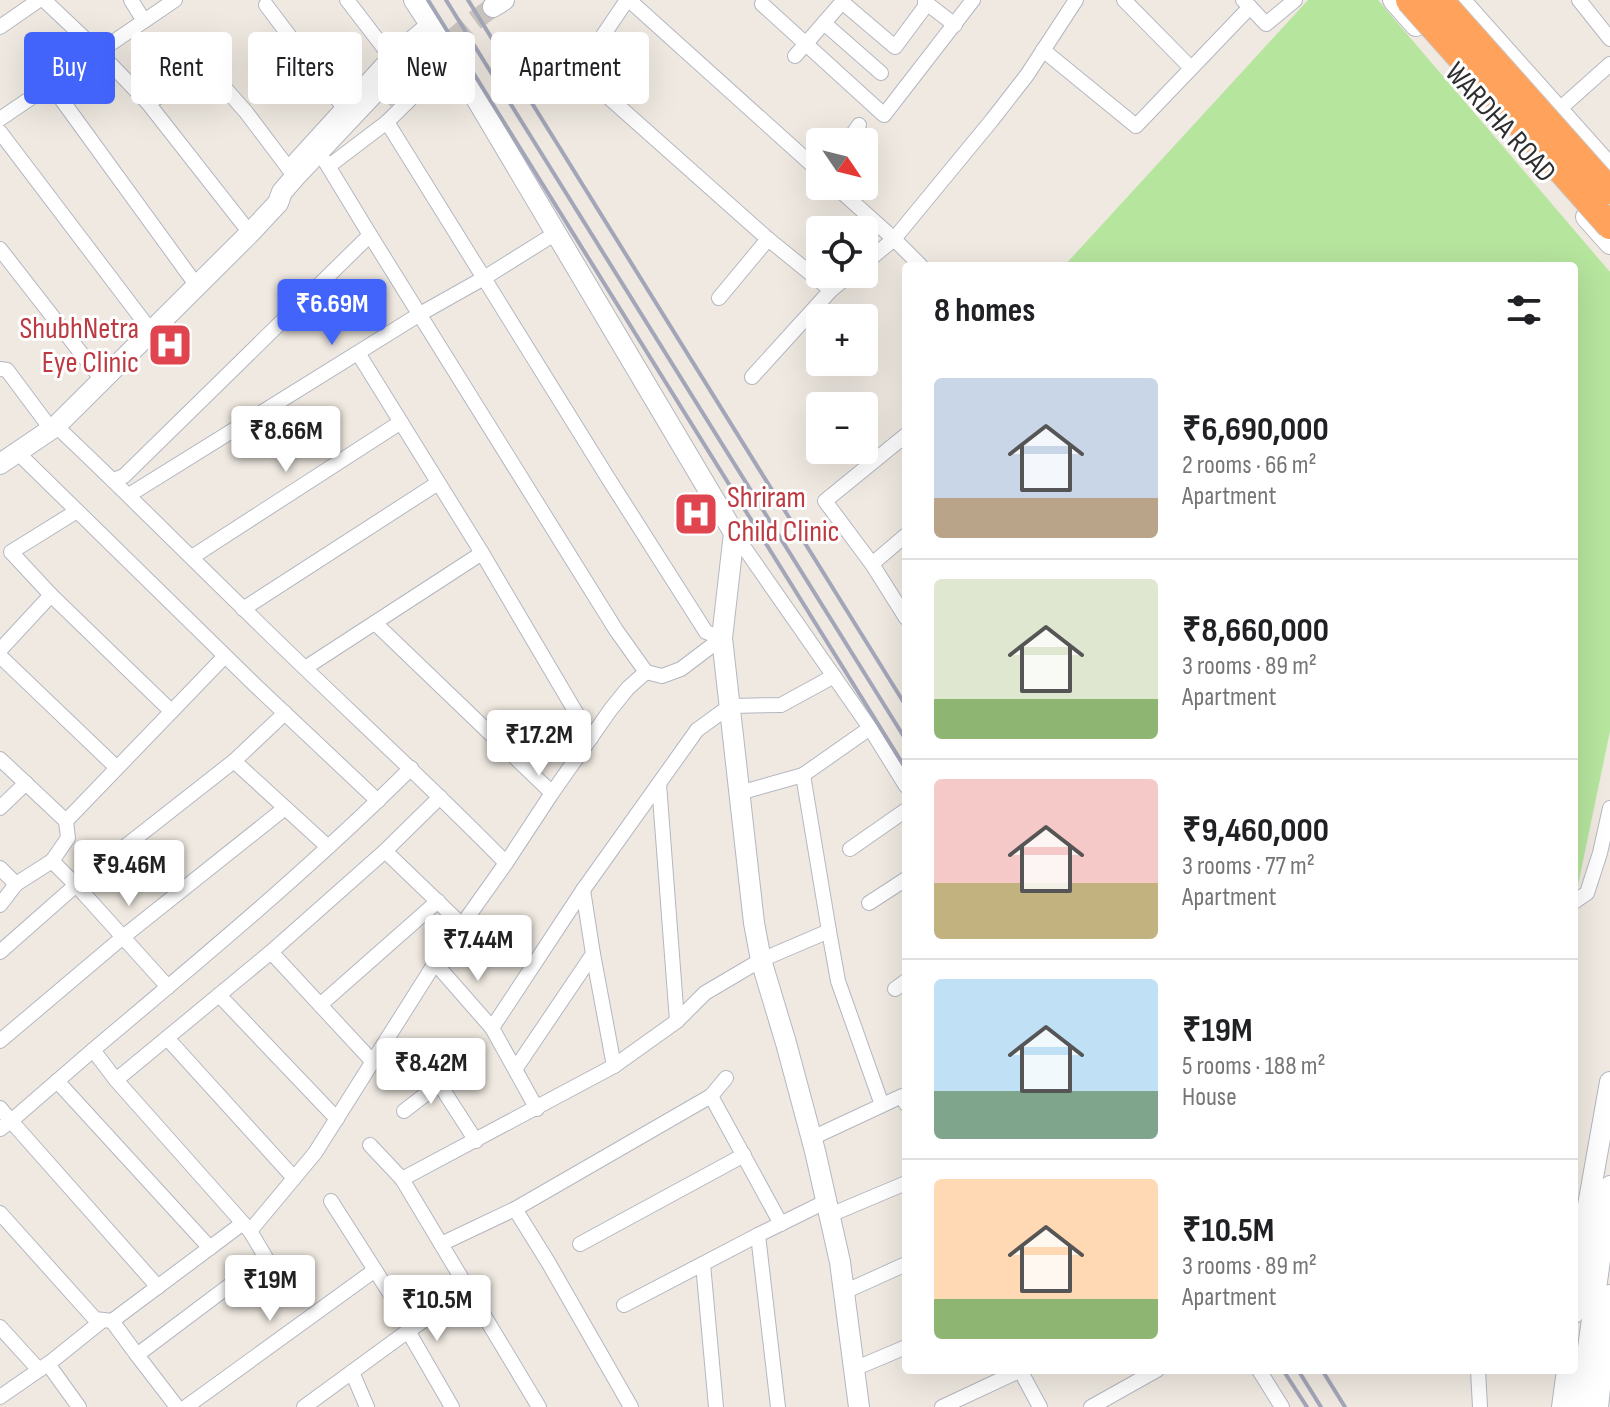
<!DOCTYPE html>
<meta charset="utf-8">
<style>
:root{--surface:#fff;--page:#f2f2f2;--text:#202124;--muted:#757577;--line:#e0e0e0;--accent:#4264fb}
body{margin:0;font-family:"Sofia Sans Condensed",sans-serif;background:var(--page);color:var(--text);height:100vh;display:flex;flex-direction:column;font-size:30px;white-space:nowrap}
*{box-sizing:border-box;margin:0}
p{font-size:26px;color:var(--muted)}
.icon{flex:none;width:44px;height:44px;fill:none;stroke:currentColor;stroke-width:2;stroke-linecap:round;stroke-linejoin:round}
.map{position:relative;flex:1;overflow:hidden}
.drawer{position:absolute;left:902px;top:262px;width:676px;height:1112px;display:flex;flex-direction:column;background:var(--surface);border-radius:8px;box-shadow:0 8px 32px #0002}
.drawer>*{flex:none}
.banner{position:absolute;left:24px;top:32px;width:758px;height:72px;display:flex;gap:16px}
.needle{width:52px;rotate:125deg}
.buttons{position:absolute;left:806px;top:128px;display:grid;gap:16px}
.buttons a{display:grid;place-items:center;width:72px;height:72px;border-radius:8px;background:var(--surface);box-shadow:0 8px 32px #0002;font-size:40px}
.price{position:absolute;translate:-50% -68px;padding:0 18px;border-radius:8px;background:#fff;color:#222;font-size:26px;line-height:52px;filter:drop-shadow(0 2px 4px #0008)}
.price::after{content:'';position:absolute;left:50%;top:48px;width:24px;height:18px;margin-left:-12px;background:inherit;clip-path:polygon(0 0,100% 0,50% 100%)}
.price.current{background:var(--accent);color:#fff}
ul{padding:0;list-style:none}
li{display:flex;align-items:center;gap:24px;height:200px;padding:0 32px}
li+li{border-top:2px solid var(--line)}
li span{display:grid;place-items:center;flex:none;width:224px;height:160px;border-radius:8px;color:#555}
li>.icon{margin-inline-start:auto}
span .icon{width:96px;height:96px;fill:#fffc;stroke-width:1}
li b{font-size:34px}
h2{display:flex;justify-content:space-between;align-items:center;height:96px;padding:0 32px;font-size:34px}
.pill{padding:0 28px;border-radius:8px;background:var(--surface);box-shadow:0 8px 32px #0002;font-size:28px;line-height:72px}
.pill.current{background:var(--accent);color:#fff}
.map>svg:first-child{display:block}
.green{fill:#b6e59e}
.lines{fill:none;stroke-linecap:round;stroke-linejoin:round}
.secondary-tunnel{stroke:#c8c4bd;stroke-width:20;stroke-dasharray:20 10;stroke-linecap:butt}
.street-casing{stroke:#b4b7c1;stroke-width:16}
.secondary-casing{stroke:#b4b7c1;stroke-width:22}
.street{stroke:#fff;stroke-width:14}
.secondary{stroke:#fff;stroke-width:20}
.rail{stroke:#a3a6b8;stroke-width:4}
.highway-bridge-casing{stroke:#c9c9c9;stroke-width:28;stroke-linecap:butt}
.highway-bridge{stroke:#ffa35c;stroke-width:26}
.labels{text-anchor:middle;stroke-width:6;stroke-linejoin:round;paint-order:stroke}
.street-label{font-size:30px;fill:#2e2e2e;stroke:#fff}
.health-label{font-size:30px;fill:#be3a42;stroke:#fff;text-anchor:end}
</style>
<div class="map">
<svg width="1610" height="1407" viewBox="0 0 1610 1407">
<rect width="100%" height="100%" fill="#efe9e1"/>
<!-- green -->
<polygon class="green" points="1308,0 1378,0 1610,272 1610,731 1577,890 1574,892 1574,266 1064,266"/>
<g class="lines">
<!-- secondary-tunnel -->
<polyline class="secondary-tunnel" points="384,99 470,24 493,7"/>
<!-- street casing -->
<g class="street-casing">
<g id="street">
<polyline points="44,0 99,52 148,103 207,68"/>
<polyline points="131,0 144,21"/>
<polyline points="347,0 390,56"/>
<polyline points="627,0 583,65 583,72 588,79 768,239 831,290"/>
<polyline points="629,0 820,172"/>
<polyline points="926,0 925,2 955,25"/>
<polyline points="1124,0 1191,68"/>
<polyline points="1579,0 1610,39"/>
<polyline points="842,2 895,47 927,4"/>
<polyline points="762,4 884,115 973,0"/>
<polyline points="266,5 344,108"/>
<polyline points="1250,7 1266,24 1295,0"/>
<polyline points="824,23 881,73"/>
<polyline points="0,27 39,0"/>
<polyline points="192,44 207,68 246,112 292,173"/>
<polyline points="1043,50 1136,126 1250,7 1243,0"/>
<polyline points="795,56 844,0"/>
<polyline points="51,85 197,286"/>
<polyline points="148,103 250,233"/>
<polyline points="1554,114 1610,64"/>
<polyline points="0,119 175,0"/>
<polyline points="0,132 151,331"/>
<polyline points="847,142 859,125"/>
<polyline points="325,161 370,235 616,630 646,672"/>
<polyline points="329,166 387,122 452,58"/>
<polyline points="288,168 390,56 429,23"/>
<polyline points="835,186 894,239 921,266"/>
<polyline points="0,249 102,380"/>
<polyline points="864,264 894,239 992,120 1027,75 1076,0"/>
<polyline points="719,298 768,239"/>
<polyline points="358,353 482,553 591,738"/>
<polyline points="0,369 7,370 51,429"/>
<polyline points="752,377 831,290 851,274"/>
<path d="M56,426C121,487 184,551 248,613C333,697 422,777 506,863"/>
<polyline points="906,435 825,501 872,564 906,618"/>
<polyline points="17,452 256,686 378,801"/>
<polyline points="113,480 124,476 370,235"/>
<polyline points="129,495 420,314 484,278 556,233"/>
<polyline points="734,533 870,728"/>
<polyline points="192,557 401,422"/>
<polyline points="872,564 906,535"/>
<polyline points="51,595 11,552 77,511"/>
<polyline points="243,609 438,483"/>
<polyline points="375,623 552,793"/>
<polyline points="0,650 51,595 171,711"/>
<polyline points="0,656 116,767"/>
<polyline points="305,668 482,553"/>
<polyline points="285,713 234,761 328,847"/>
<polyline points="0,759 66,821 225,656"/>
<polyline points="803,775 870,728 906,786"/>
<polyline points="659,784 677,1021"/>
<polyline points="739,793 803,775 829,931"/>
<polyline points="0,808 26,783"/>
<polyline points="850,849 906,810"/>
<polyline points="385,851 462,925"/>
<polyline points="0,868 16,884 52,861"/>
<polyline points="1574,902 1587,893 1600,853 1610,808"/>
<polyline points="869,903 906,879"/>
<polyline points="0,905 16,884"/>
<polyline points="0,952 76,885 52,861 68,838 66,821"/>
<polyline points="271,952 385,851 440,797"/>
<polyline points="593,954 614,1066"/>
<polyline points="435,963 492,1028"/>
<polyline points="168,987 76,885 234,761"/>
<polyline points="895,989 906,981"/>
<polyline points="219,995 337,1119"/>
<polyline points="320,1005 438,901"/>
<polyline points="167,1038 294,1178"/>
<polyline points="0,1041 123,937 285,808"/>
<polyline points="418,1051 476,1141"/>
<polyline points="516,1068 593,954 583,890"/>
<path d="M116,1080L93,1050C202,958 311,868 411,768"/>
<polyline points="57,1081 210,1248"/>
<polyline points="711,1096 726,1078"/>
<polyline points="0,1108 11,1121 93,1050"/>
<polyline points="537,1109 492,1028 583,890 697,730 730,706 781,705 834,676"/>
<polyline points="404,1111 439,1084"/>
<polyline points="0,1129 11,1121 158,1287"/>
<polyline points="812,1138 902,1096 906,1104"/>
<polyline points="370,1145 402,1179"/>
<polyline points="331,1201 412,1328"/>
<polyline points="515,1209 711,1096 781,1224"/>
<polyline points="0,1213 95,1319 112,1321"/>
<polyline points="830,1215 906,1183"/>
<polyline points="250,1231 116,1080 271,952 373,1062"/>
<polyline points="441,1244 402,1179 614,1066 677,1021 705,993 761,960 829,931 838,981 882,1105"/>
<polyline points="580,1244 744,1155"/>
<polyline points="703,1264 716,1407"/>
<polyline points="844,1292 906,1264"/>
<polyline points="624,1305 758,1235"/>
<polyline points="0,1327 39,1370"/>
<polyline points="137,1355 112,1321 243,1223"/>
<polyline points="48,1364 79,1407"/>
<polyline points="854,1369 906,1347"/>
<polyline points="1020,1370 1040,1407"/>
<polyline points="1259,1370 1282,1407"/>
<polyline points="1478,1370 1480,1407"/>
<polyline points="352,1372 367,1407"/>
<polyline points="0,1397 52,1361 103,1320"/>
<polyline points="177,1407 137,1355 266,1258 250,1231 315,1153 435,963 506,863 552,793 611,709 628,688 646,672 662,676 681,669 722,638 706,632 608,478 387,122"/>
<polyline points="186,1407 375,1270"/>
<polyline points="304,1407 408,1331"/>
<polyline points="452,1407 408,1331 469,1290"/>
<polyline points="539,1407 441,1244 515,1209 548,1262 631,1407"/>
<polyline points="778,1407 758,1235 827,1201"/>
<polyline points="942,1407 1021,1370"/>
<polyline points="1091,1407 1157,1370"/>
</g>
</g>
<!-- secondary casing -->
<g class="secondary-casing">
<g id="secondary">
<polyline points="414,0 452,58 734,533 722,638 754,923 761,960 786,1043 815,1151 840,1262 859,1407"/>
<polyline points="1393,0 1416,26"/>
<polyline points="1460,0 1610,168"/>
<polyline points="493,7 504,0"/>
<polyline points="1586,217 1610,244"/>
<polyline points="0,464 56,426 250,233 278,203 282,192 295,177 378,89"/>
<polyline points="1574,1313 1587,1211 1610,1082"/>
<polyline points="1562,1407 1567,1370"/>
<polyline points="1580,1407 1610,1186"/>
<polyline points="1598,1407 1610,1295"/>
</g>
</g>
<!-- street -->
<use href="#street" class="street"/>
<!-- secondary -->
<use href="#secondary" class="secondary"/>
<!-- rail -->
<g class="rail">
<polyline points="428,0 906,769"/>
<polyline points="446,0 906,740"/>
<polyline points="468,0 906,706"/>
<polyline points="1415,0 1610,219"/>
<polyline points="1431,0 1489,66"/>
<polyline points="1283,1370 1307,1407"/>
<polyline points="1298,1370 1321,1407"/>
<polyline points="1322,1370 1345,1407"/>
</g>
<!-- highway-bridge casing -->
<g class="highway-bridge-casing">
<g id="highway-bridge">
<polyline points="1409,0 1610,226"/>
<polyline points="1440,0 1610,191"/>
</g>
</g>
<!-- highway-bridge -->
<use href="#highway-bridge" class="highway-bridge"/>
</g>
<!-- icons -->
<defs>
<g id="hospital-square" transform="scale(2.3)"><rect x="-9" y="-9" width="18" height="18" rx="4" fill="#e0444e" stroke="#fff"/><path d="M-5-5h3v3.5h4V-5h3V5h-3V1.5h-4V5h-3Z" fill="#fff"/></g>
</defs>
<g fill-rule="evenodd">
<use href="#hospital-square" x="170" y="345"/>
<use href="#hospital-square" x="696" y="514"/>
</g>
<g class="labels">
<!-- street labels -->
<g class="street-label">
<text transform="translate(1501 122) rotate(48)" y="10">WARDHA ROAD</text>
</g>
<!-- health labels -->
<g class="health-label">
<text x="139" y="338">ShubhNetra<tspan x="139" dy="34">Eye Clinic</tspan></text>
<text x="727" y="507" text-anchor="start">Shriram<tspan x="727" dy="34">Child Clinic</tspan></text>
</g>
</g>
</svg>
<div class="buttons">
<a><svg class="needle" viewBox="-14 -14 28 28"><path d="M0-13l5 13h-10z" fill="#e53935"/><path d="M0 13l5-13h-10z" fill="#757577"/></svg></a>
<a><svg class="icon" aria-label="locate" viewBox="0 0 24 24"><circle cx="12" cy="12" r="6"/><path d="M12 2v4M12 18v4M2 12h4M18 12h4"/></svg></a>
<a>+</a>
<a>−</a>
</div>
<b class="price current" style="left:332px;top:347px">₹6.69M</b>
<b class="price" style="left:286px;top:474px">₹8.66M</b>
<b class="price" style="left:539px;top:778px">₹17.2M</b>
<b class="price" style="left:129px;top:908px">₹9.46M</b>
<b class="price" style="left:478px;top:983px">₹7.44M</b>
<b class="price" style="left:431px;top:1106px">₹8.42M</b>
<b class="price" style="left:270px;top:1323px">₹19M</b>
<b class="price" style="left:437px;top:1343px">₹10.5M</b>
<div class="banner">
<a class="pill current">Buy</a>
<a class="pill">Rent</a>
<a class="pill">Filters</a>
<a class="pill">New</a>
<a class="pill">Apartment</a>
</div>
<section class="drawer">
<h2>8 homes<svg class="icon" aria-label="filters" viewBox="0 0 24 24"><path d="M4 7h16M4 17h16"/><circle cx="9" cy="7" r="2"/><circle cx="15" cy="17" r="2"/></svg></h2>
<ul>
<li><span style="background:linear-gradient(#c9d6e8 75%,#b9a48a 0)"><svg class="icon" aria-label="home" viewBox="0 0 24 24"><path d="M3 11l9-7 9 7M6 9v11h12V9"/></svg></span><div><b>₹6,690,000</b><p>2 rooms · 66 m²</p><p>Apartment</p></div></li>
<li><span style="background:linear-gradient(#dfe7d0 75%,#8fb573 0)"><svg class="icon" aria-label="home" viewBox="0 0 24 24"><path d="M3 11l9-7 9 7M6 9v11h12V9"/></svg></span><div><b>₹8,660,000</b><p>3 rooms · 89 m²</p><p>Apartment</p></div></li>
<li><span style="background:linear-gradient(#f6c9c9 65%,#c2b280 0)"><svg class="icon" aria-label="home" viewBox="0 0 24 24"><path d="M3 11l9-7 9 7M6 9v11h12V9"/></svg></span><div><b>₹9,460,000</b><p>3 rooms · 77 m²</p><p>Apartment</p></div></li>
<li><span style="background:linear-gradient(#bfe0f5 70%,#7fa58c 0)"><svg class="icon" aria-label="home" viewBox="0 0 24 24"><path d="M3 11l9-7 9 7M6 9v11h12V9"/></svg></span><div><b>₹19M</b><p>5 rooms · 188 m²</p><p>House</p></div></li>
<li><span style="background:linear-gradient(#ffd9b3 75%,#8fb573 0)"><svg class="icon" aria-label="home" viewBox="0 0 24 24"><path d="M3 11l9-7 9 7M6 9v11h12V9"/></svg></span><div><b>₹10.5M</b><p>3 rooms · 89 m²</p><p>Apartment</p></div></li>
</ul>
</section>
</div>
